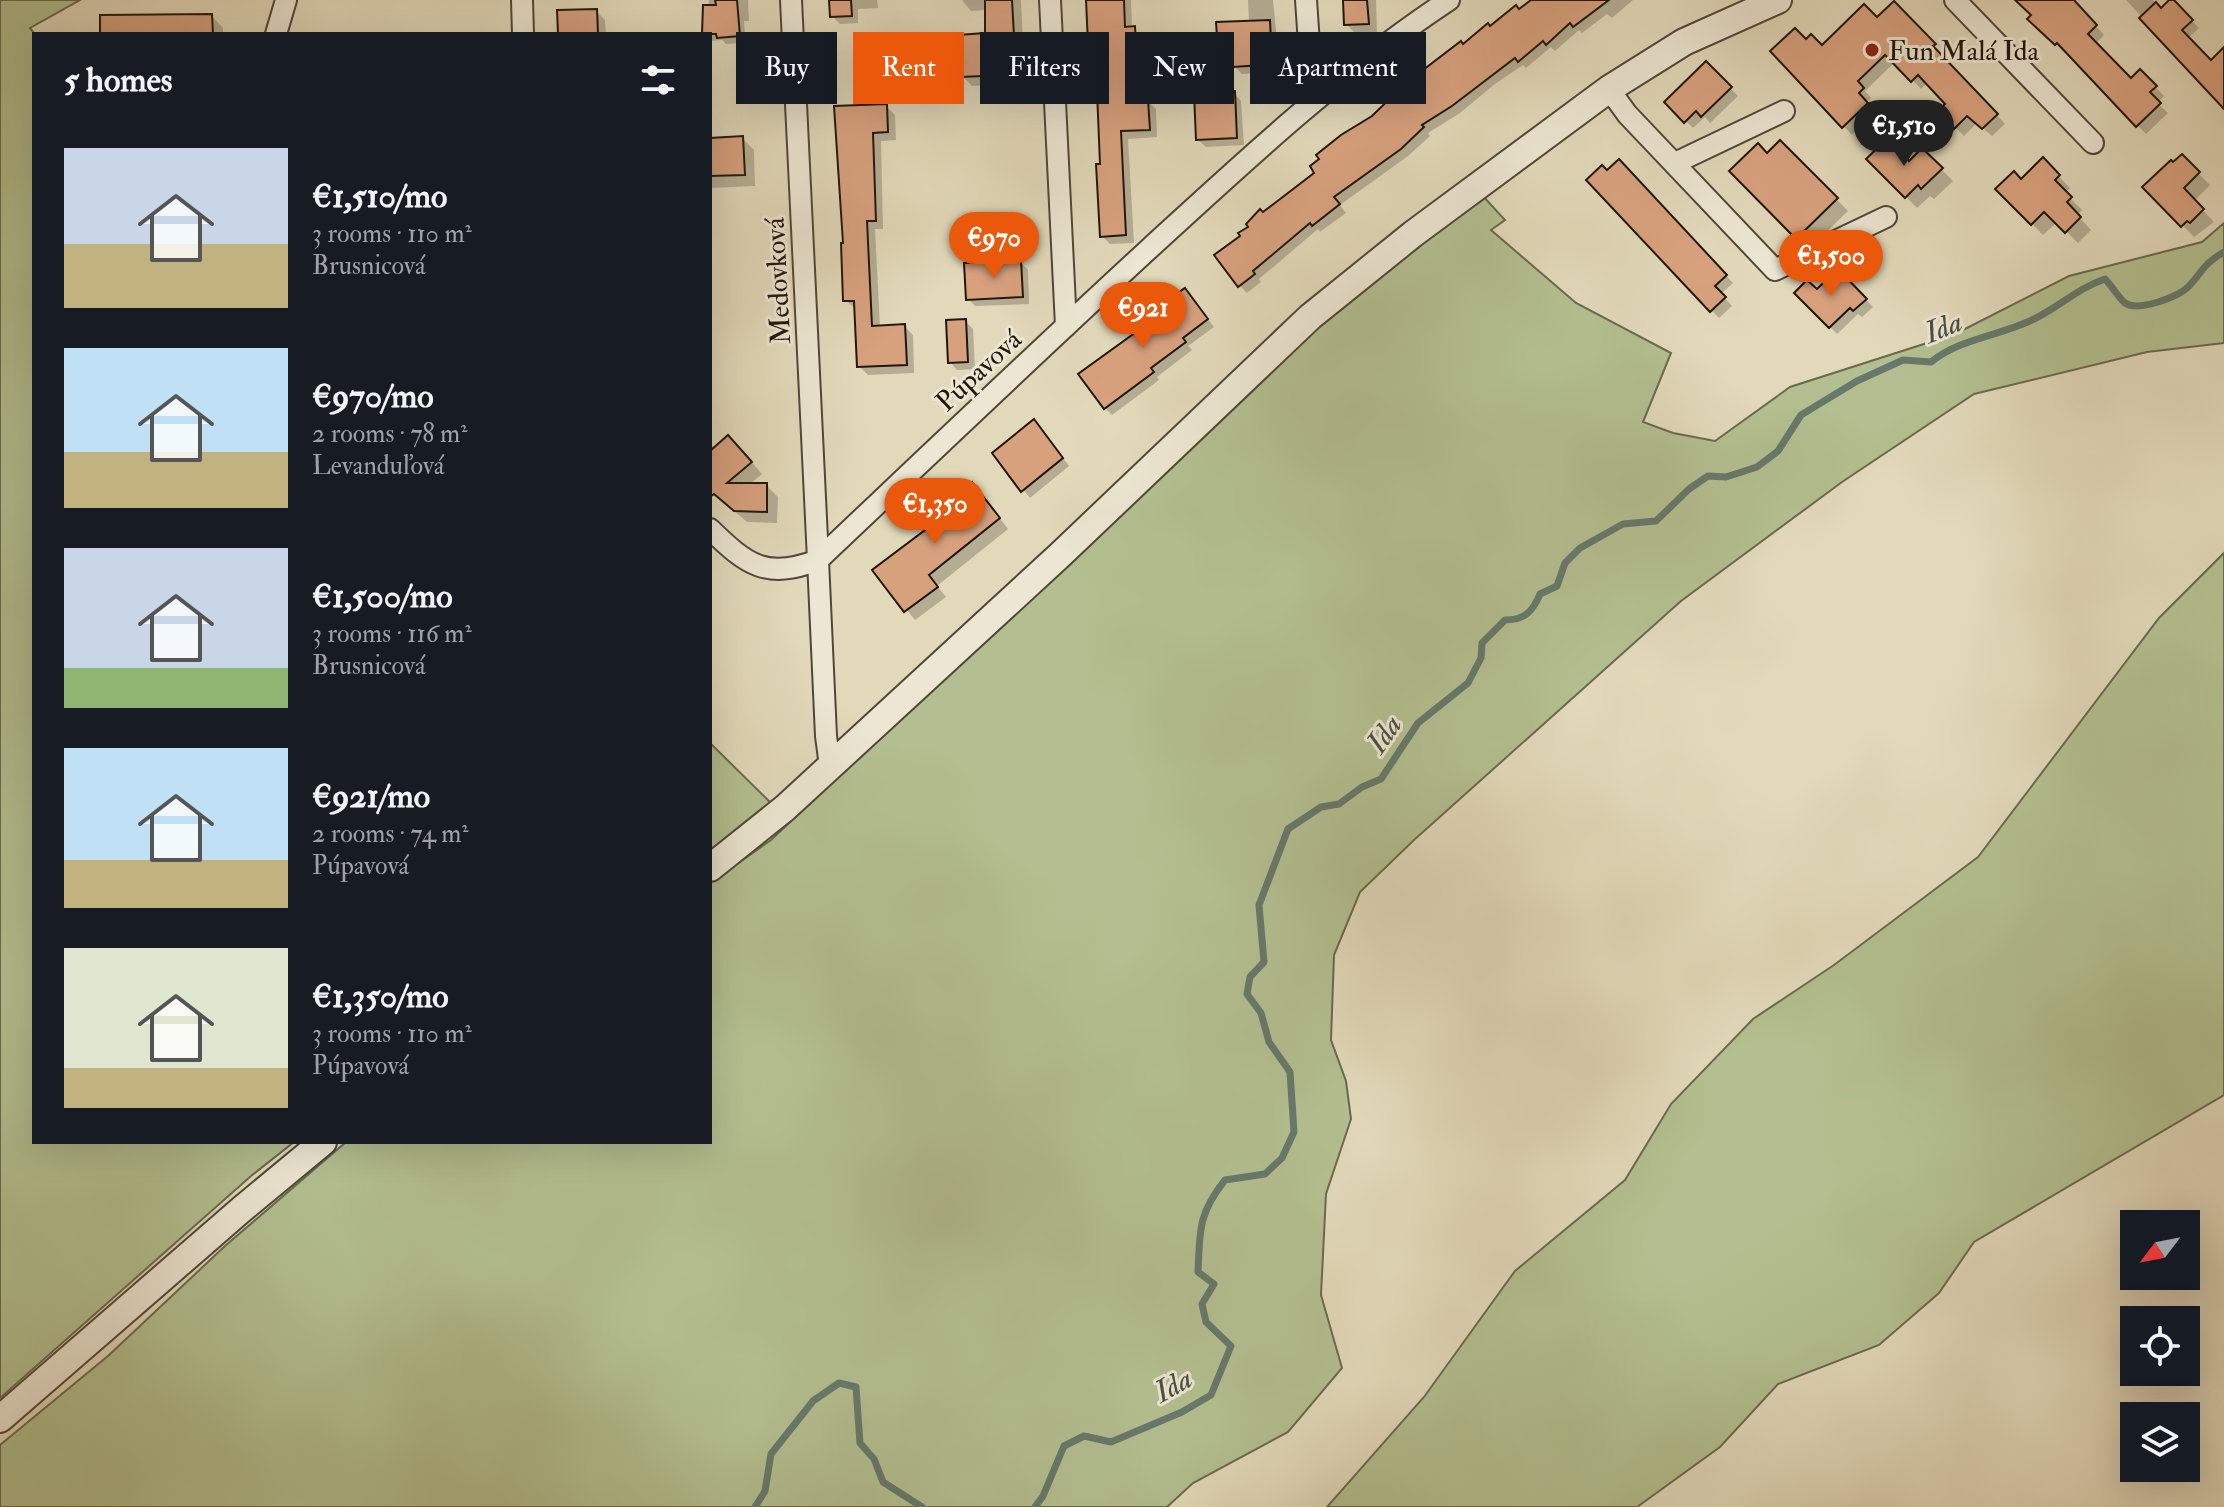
<!DOCTYPE html>
<meta charset="utf-8">
<style>
:root{--surface:#171b24;--page:#20242c;--text:#f1f3f6;--muted:#9ea1a6;--accent:#ea580c}
body{margin:0;font-family:"IM FELL Double Pica",serif;background:var(--page);color:var(--text);height:100vh;display:flex;flex-direction:column;font-size:30px;white-space:nowrap}
*{box-sizing:border-box;margin:0}
p{font-size:26px;color:var(--muted)}
.icon{flex:none;width:44px;height:44px;fill:none;stroke:currentColor;stroke-width:2;stroke-linecap:round;stroke-linejoin:round}
.map{position:relative;flex:1;overflow:hidden}
.panel{position:absolute;left:32px;top:32px;width:680px;height:1112px;display:flex;flex-direction:column;background:var(--surface);border-radius:0px;box-shadow:0 8px 32px #0002}
.panel>*{flex:none}
.banner{position:absolute;left:736px;top:32px;width:760px;height:72px;display:flex;gap:16px}
.needle{width:52px;rotate:238deg}
.fabs{position:absolute;left:2120px;top:1210px;display:grid;gap:16px}
.fabs a{display:grid;place-items:center;width:80px;height:80px;border-radius:0px;background:var(--surface);box-shadow:0 8px 32px #0002;font-size:40px}
.price{position:absolute;translate:-50% -68px;padding:0 18px;border-radius:28px;background:var(--accent);color:#fff;font-size:26px;line-height:52px;filter:drop-shadow(0 2px 4px #0008)}
.price::after{content:'';position:absolute;left:50%;top:48px;width:24px;height:18px;margin-left:-12px;background:inherit;clip-path:polygon(0 0,100% 0,50% 100%)}
.price.selected{background:#222;color:#fff}
ul{padding:0;list-style:none}
li{display:flex;align-items:center;gap:24px;height:200px;padding:0 32px}
li span{display:grid;place-items:center;flex:none;width:224px;height:160px;border-radius:0px;color:#555}
li>.icon{margin-inline-start:auto}
span .icon{width:96px;height:96px;fill:#fffc;stroke-width:1}
li b{font-size:34px}
h2{display:flex;justify-content:space-between;align-items:center;height:96px;padding:0 32px;font-size:34px}
.chip{padding:0 28px;border-radius:0px;background:var(--surface);box-shadow:0 8px 32px #0002;font-size:28px;line-height:72px}
.chip.selected{background:var(--accent);color:#fff}
.map>svg:first-child{display:block}
.green{fill:#b3bf90;stroke:#6a6a4f;stroke-width:2}
.shadow{fill:#0003}
.lines{fill:none;stroke-linecap:round;stroke-linejoin:round}
.stream{stroke:#67796c;stroke-width:7}
.building{fill:#d8a17e;stroke:#20160e;stroke-width:2}
.minor-casing{stroke:#504739;stroke-width:24}
.tertiary-casing{stroke:#504739;stroke-width:30}
.minor{stroke:#ece6d2;stroke-width:20}
.tertiary{stroke:#ece6d2;stroke-width:26}
.poi-dot{fill:#8f2418;stroke:#ece6d2;stroke-width:3}
.labels{text-anchor:middle;stroke-width:6;stroke-linejoin:round;paint-order:stroke}
.poi-label{font-size:28px;fill:#20160e;stroke:#ece6d2;text-anchor:start}
.street-label{font-size:28px;fill:#20160e;stroke:#ece6d2}
.water-label{font-size:30px;font-style:italic;fill:#495045;stroke:#ece6d2}
</style>
<div class="map">
<svg width="2224" height="1507" viewBox="0 0 2224 1507">
<rect width="100%" height="100%" fill="#e2d9ba"/>
<filter id="stains"><feTurbulence type="fractalNoise" baseFrequency=".0025" numOctaves="4"/><feColorMatrix values="0 0 0 0 .2 0 0 0 0 .09 0 0 0 0 .02 0 0 0 .5 -.17"/></filter>
<radialGradient id="worn" r=".72"><stop offset=".6" stop-color="#630" stop-opacity="0"/><stop offset="1" stop-color="#630" stop-opacity=".3"/></radialGradient>
<!-- green -->
<g class="green">
<polygon points="0,0 80,0 30,28 35,34 34,1142 294,1142 251,1176 0,1398"/>
<polygon points="1482,195 1505,220 1491,230 1576,303 1671,353 1643,422 1673,433 1715,441 1790,387 1955,334 2069,276 2202,242 2224,223 2224,343 2147,352 1974,394 1842,482 1681,601 1414,840 1360,892 1334,955 1331,1040 1346,1081 1351,1119 1326,1194 1321,1295 1342,1368 1288,1432 1193,1483 1167,1507 0,1507 0,1445 108,1356 225,1246 346,1142 710,1142 710,883 771,840 1300,342"/>
<polygon points="2224,553 2224,1095 1974,1242 1939,1293 1879,1345 1778,1384 1720,1447 1637,1507 1327,1507 1424,1397 1515,1271 1625,1180 1671,1104 1753,1019 1834,965 1978,857 2159,618"/>
<polygon points="710,743 776,808 710,856"/>
</g>
<!-- shadow -->
<g class="shadow">
<polygon points="709,0 748,0 749,21 744,21 746,43 726,44 722,40 712,41 710,34 705,34"/>
<polygon points="831,0 877,0 878,8 858,9 858,23 840,24 832,16"/>
<polygon points="962,0 1021,0 1024,63 1014,64 1015,84 972,86 962,76 987,35 987,10 971,11"/>
<polygon points="1088,0 1131,0 1132,28 1143,37 1144,53 1137,53 1139,101 1148,101 1156,109 1157,137 1128,139 1134,243 1110,244 1102,236 1102,166 1097,50 1090,43"/>
<polygon points="1248,0 1273,0 1278,50 1277,57 1268,57 1269,72 1242,74 1234,66 1234,59 1228,59 1220,52 1249,23"/>
<polygon points="1346,0 1376,0 1377,33 1356,34 1346,24"/>
<polygon points="1534,0 1633,0 1612,18 1607,14 1582,33 1579,30 1555,51 1551,47 1526,68 1523,65 1495,84 1460,113 1428,133 1430,136 1408,156 1340,205 1346,213 1320,232 1318,229 1259,279 1261,282 1247,293 1240,286 1243,236 1263,215 1317,173 1373,117 1463,46"/>
<polygon points="2018,0 2073,0 2104,35 2095,44 2131,81 2140,71 2164,96 2157,103 2168,113 2146,134 2067,51 2065,53 2030,19 2033,15"/>
<polygon points="2126,0 2153,0 2161,10 2172,0 2199,28 2188,38 2211,63 2224,55 2224,106"/>
<polygon points="1894,3 2005,124 1992,136 1977,123 1964,136 1940,112 1948,104 1927,83 1921,89 1895,62 1865,91 1871,98 1866,103 1875,112 1852,135 1773,52 1806,41 1822,47 1877,20"/>
<polygon points="596,11 605,20 606,34 560,34"/>
<polygon points="212,16 223,28 223,34 102,34"/>
<polygon points="1706,64 1738,96 1710,123 1705,117 1693,128 1667,102"/>
<polygon points="1234,93 1241,101 1244,145 1206,147 1198,140"/>
<polygon points="886,106 895,115 896,140 881,141 883,229 875,229 880,327 904,326 913,335 914,373 868,375 859,366 856,309 845,300 845,245 837,108"/>
<polygon points="742,138 754,150 755,186 710,188 710,140"/>
<polygon points="1780,143 1848,211 1809,249 1732,171 1767,156"/>
<polygon points="1922,150 1953,181 1934,199 1930,196 1917,208 1869,159 1909,164"/>
<polygon points="2182,157 2210,185 2194,201 2214,222 2194,237 2145,187"/>
<polygon points="2043,160 2070,188 2065,193 2082,210 2077,215 2091,230 2078,243 2057,222 2043,235 1998,189 2021,181"/>
<polygon points="1619,162 1733,283 1721,294 1732,306 1719,318 1589,180 1607,173"/>
<polygon points="1020,262 1028,270 1029,304 975,306 968,299"/>
<polygon points="1838,272 1873,307 1862,317 1858,314 1837,334 1797,293 1817,292"/>
<polygon points="1192,298 1214,327 1188,346 1192,350 1157,377 1159,380 1112,415 1105,408"/>
<polygon points="965,321 973,329 975,369 957,370 950,362"/>
<polygon points="1041,429 1069,466 1030,498 995,454"/>
<polygon points="710,443 715,449 740,449 762,474 749,485 766,485 778,497 777,523 747,522 710,490"/>
<polygon points="981,494 1008,529 937,586 946,597 915,620 875,570"/>
</g>
<g class="lines">
<!-- stream -->
<g class="stream">
<polyline points="755,1507 765,1491 771,1454 813,1401 839,1383 856,1387 860,1443 874,1459 883,1482 922,1507"/>
<path d="M1035,1507L1043,1496L1064,1446L1084,1436L1111,1442L1182,1412L1211,1395L1231,1346L1206,1322L1202,1304L1214,1284L1198,1272C1200,1230 1198,1214 1225,1180L1265,1174L1282,1158L1294,1132L1290,1072L1269,1042L1261,1013L1247,994L1250,977L1264,962L1259,905L1288,829L1321,807L1339,804L1362,787L1381,779L1418,723L1468,683L1481,658L1482,643L1505,620C1525,620 1533,611 1540,594L1557,586L1565,563L1580,548L1623,524L1656,521L1689,489L1708,476L1726,477L1757,467L1778,451L1801,415L1857,381L1903,360L1931,362C1961,338 2000,336 2034,319C2059,307 2078,288 2105,279C2112,286 2118,297 2125,303C2138,312 2179,297 2189,286C2205,269 2201,266 2224,252"/>
</g>
</g>
<!-- building -->
<g class="building">
<polygon points="715,0 737,0 740,36 717,38 716,34 702,34 703,5 716,5"/>
<polygon points="829,0 851,0 852,16 830,17"/>
<polygon points="985,0 1012,0 1015,54 1005,55 1006,75 960,77 958,35 985,33"/>
<polygon points="1086,0 1124,0 1125,27 1135,26 1136,45 1130,45 1132,99 1148,99 1150,130 1121,131 1126,235 1100,237 1096,164 1100,164 1095,43 1088,44"/>
<polygon points="1343,0 1367,0 1369,24 1344,25"/>
<polygon points="1531,0 1609,0 1573,27 1570,23 1546,45 1543,41 1518,62 1515,58 1452,106 1422,125 1424,127 1401,149 1334,197 1340,204 1312,226 1310,223 1253,271 1255,274 1238,287 1214,255 1240,236 1238,233 1248,227 1246,224 1260,209 1263,212 1314,173 1310,166 1319,159 1316,155 1341,135 1372,116 1406,83 1461,41 1463,44 1488,23 1490,26 1516,5 1519,9"/>
<polygon points="2015,0 2074,0 2097,25 2088,34 2131,78 2140,69 2157,86 2150,92 2161,103 2136,127 2057,43 2055,45 2027,19 2031,15"/>
<polygon points="2169,0 2174,0 2193,20 2182,30 2211,60 2224,47 2224,109 2139,18 2156,2 2161,8"/>
<polygon points="1894,1 1936,44 1933,46 1998,114 1982,129 1967,116 1954,129 1937,112 1945,104 1918,75 1911,82 1885,55 1858,81 1864,88 1859,93 1868,103 1842,128 1770,51 1795,28 1806,39 1811,34 1822,45 1864,4 1877,17"/>
<polygon points="597,9 598,34 558,34 557,10"/>
<polygon points="212,14 213,34 100,34 100,15"/>
<polygon points="1270,20 1271,42 1270,50 1262,50 1262,65 1233,67 1232,52 1218,52 1216,22"/>
<polygon points="1706,61 1732,87 1701,117 1696,111 1684,123 1664,102"/>
<polygon points="1235,91 1237,138 1196,140 1194,93"/>
<polygon points="887,104 888,132 873,133 876,221 867,221 872,326 905,324 907,365 857,367 854,301 843,301 841,243 843,243 834,106"/>
<polygon points="743,136 745,175 710,176 710,138"/>
<polygon points="1887,139 1909,161 1922,148 1943,168 1921,189 1918,185 1905,198 1866,159"/>
<polygon points="1780,140 1838,198 1796,239 1729,171 1758,143 1767,153"/>
<polygon points="2182,154 2200,172 2184,188 2204,209 2190,223 2187,221 2181,227 2142,187 2171,160 2173,162"/>
<polygon points="2043,157 2060,175 2055,180 2072,197 2067,202 2081,217 2065,233 2044,212 2031,225 1995,189 2014,171 2021,179"/>
<polygon points="1619,159 1727,275 1715,286 1726,297 1710,312 1586,180 1602,165 1607,170"/>
<polygon points="1021,260 1023,297 966,300 964,263"/>
<polygon points="1838,269 1867,299 1853,311 1850,308 1829,328 1794,293 1807,280 1817,289"/>
<polygon points="1185,288 1208,319 1183,338 1186,342 1151,368 1154,372 1104,409 1078,374 1143,327 1168,306 1165,302"/>
<polygon points="966,319 968,362 948,363 946,320"/>
<polygon points="1034,419 1063,458 1021,492 992,453"/>
<polygon points="728,435 752,462 727,483 767,483 767,512 734,511 714,494 710,497 710,451"/>
<polygon points="972,482 1000,518 929,575 938,587 904,612 872,570 929,527 924,520"/>
</g>
<g class="lines">
<!-- minor casing -->
<g class="minor-casing">
<g id="minor">
<polyline points="522,0 523,34"/>
<polyline points="1050,0 1066,326"/>
<polyline points="1306,0 1310,58 1318,97"/>
<polyline points="1955,0 2093,143"/>
<polyline points="276,34 286,0"/>
<polyline points="1609,89 1627,114 1775,270 1886,217"/>
<polyline points="1675,163 1784,111"/>
<path d="M710,529C747,565 766,580 818,560L791,0"/>
<path d="M830,766L826,736L818,560C928,456 1038,351 1150,248C1246,160 1340,72 1449,0"/>
</g>
</g>
<!-- tertiary casing -->
<g class="tertiary-casing">
<g id="tertiary">
<polyline points="710,868 785,808 1060,555 1310,317 1413,234 1609,89 1684,42 1778,0"/>
<polyline points="0,1419 242,1209 323,1142"/>
</g>
</g>
<!-- minor -->
<use href="#minor" class="minor"/>
<!-- tertiary -->
<use href="#tertiary" class="tertiary"/>
</g>
<!-- markers -->
<circle class="poi-dot" cx="1872" cy="50" r="8"/>
<g class="labels">
<!-- poi labels -->
<g class="poi-label">
<text x="1888" y="60">Fun Malá Ida</text>
</g>
<!-- street labels -->
<g class="street-label">
<text transform="translate(777 281) rotate(-93)" y="10">Medovková</text>
<text transform="translate(978 370) rotate(-43)" y="10">Púpavová</text>
</g>
<!-- water labels -->
<g class="water-label">
<text transform="translate(1943 327) rotate(-22)" y="10">Ida</text>
<text transform="translate(1384 734) rotate(-55)" y="10">Ida</text>
<text transform="translate(1173 1385) rotate(-29)" y="10">Ida</text>
</g>
</g>
<rect width="100%" height="100%" filter="url(#stains)"/>
<rect width="100%" height="100%" fill="url(#worn)"/>
</svg>
<div class="fabs">
<a><svg class="needle" viewBox="-14 -14 28 28"><path d="M0-13l5 13h-10z" fill="#e53935"/><path d="M0 13l5-13h-10z" fill="#9ea1a6"/></svg></a>
<a><svg class="icon" aria-label="locate" viewBox="0 0 24 24"><circle cx="12" cy="12" r="6"/><path d="M12 2v4M12 18v4M2 12h4M18 12h4"/></svg></a>
<a><svg class="icon" aria-label="layers" viewBox="0 0 24 24"><path d="M12 4l9 5-9 5-9-5zM3 14l9 5 9-5"/></svg></a>
</div>
<b class="price selected" style="left:1904px;top:168px">€1,510</b>
<b class="price" style="left:994px;top:280px">€970</b>
<b class="price" style="left:1831px;top:298px">€1,500</b>
<b class="price" style="left:1143px;top:350px">€921</b>
<b class="price" style="left:935px;top:546px">€1,350</b>
<div class="banner">
<a class="chip">Buy</a>
<a class="chip selected">Rent</a>
<a class="chip">Filters</a>
<a class="chip">New</a>
<a class="chip">Apartment</a>
</div>
<section class="panel">
<h2>5 homes<svg class="icon" aria-label="filters" viewBox="0 0 24 24"><path d="M4 7h16M4 17h16"/><circle cx="9" cy="7" r="2"/><circle cx="15" cy="17" r="2"/></svg></h2>
<ul>
<li><span style="background:linear-gradient(#c9d6e8 60%,#c2b280 0)"><svg class="icon" aria-label="home" viewBox="0 0 24 24"><path d="M3 11l9-7 9 7M6 9v11h12V9"/></svg></span><div><b>€1,510/mo</b><p>3 rooms · 110 m²</p><p>Brusnicová</p></div></li>
<li><span style="background:linear-gradient(#bfe0f5 65%,#c2b280 0)"><svg class="icon" aria-label="home" viewBox="0 0 24 24"><path d="M3 11l9-7 9 7M6 9v11h12V9"/></svg></span><div><b>€970/mo</b><p>2 rooms · 78 m²</p><p>Levanduľová</p></div></li>
<li><span style="background:linear-gradient(#c9d6e8 75%,#8fb573 0)"><svg class="icon" aria-label="home" viewBox="0 0 24 24"><path d="M3 11l9-7 9 7M6 9v11h12V9"/></svg></span><div><b>€1,500/mo</b><p>3 rooms · 116 m²</p><p>Brusnicová</p></div></li>
<li><span style="background:linear-gradient(#bfe0f5 70%,#c2b280 0)"><svg class="icon" aria-label="home" viewBox="0 0 24 24"><path d="M3 11l9-7 9 7M6 9v11h12V9"/></svg></span><div><b>€921/mo</b><p>2 rooms · 74 m²</p><p>Púpavová</p></div></li>
<li><span style="background:linear-gradient(#dfe7d0 75%,#c2b280 0)"><svg class="icon" aria-label="home" viewBox="0 0 24 24"><path d="M3 11l9-7 9 7M6 9v11h12V9"/></svg></span><div><b>€1,350/mo</b><p>3 rooms · 110 m²</p><p>Púpavová</p></div></li>
</ul>
</section>
</div>
